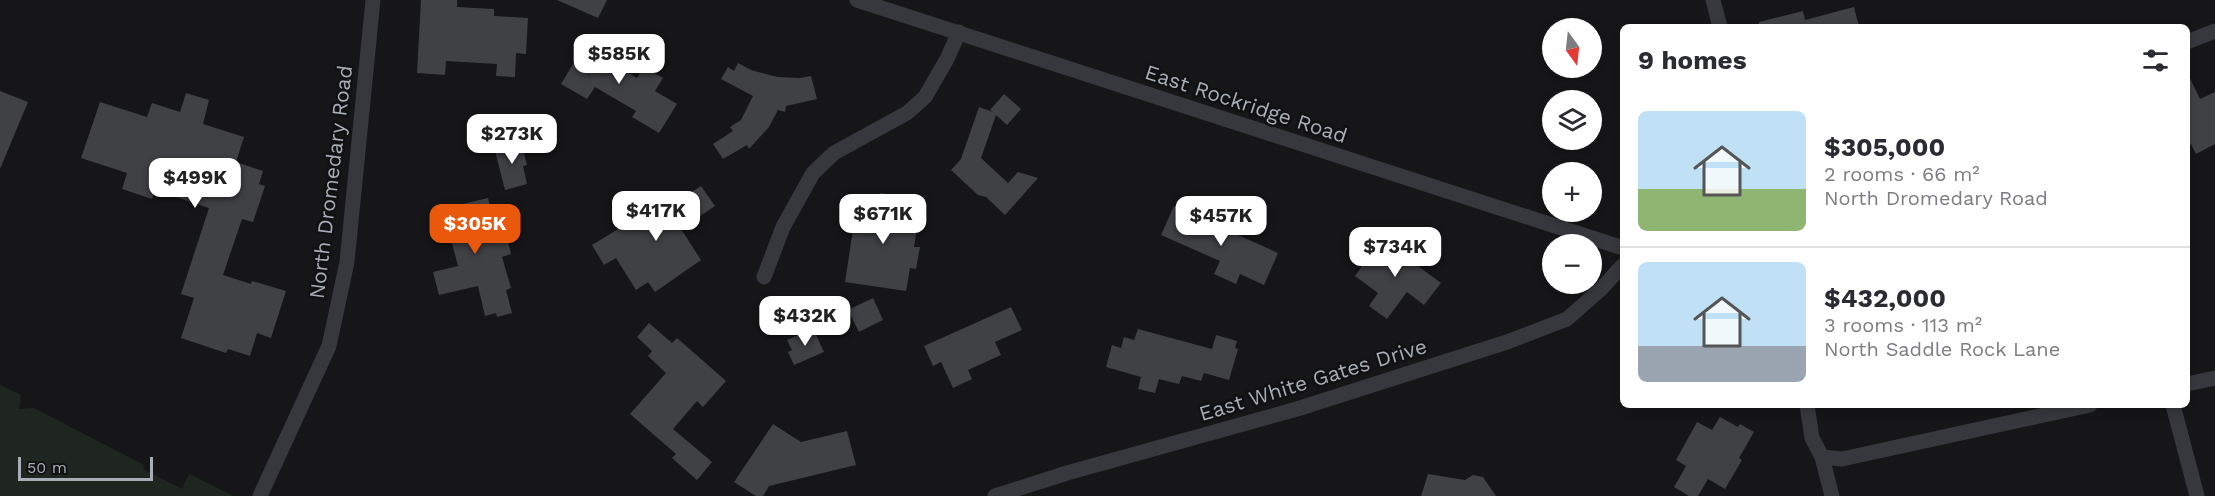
<!DOCTYPE html>
<meta charset="utf-8">
<style>
:root{--surface:#fff;--page:#f7f7f7;--text:#2b2b33;--muted:#7c7c81;--line:#e1e1e2;--accent:#ea580c}
body{margin:0;font-family:"Work Sans",sans-serif;background:var(--page);color:var(--text);height:100vh;display:flex;flex-direction:column;font-size:22px;white-space:nowrap}
*{box-sizing:border-box;margin:0}
p{font-size:20px;color:var(--muted)}
.icon{flex:none;width:33px;height:33px;fill:none;stroke:currentColor;stroke-width:2;stroke-linecap:round;stroke-linejoin:round}
.map{position:relative;flex:1;overflow:hidden}
.side{position:absolute;left:1620px;top:24px;width:570px;height:384px;display:flex;flex-direction:column;background:var(--surface);border-radius:9px;box-shadow:0 3px 9px #0003}
.side>*{flex:none}
.needle{width:39px;rotate:165deg}
.fabs{position:absolute;left:1542px;top:18px;display:grid;gap:12px}
.fabs a{display:grid;place-items:center;width:60px;height:60px;border-radius:50%;background:var(--surface);box-shadow:0 3px 9px #0003;font-size:30px}
.scale{position:absolute;left:18px;bottom:15px;width:135px;box-sizing:border-box;padding-left:6px;border:3px solid #a8adb8;border-top:0;font-size:16px;line-height:21px;white-space:nowrap;color:#a8adb8;-webkit-text-stroke:4px #111113;paint-order:stroke}
.price{position:absolute;translate:-50% -51px;padding:0 14px;border-radius:12px;background:#fff;color:#222;font-size:20px;line-height:39px;filter:drop-shadow(0 2px 3px #0008)}
.price::after{content:'';position:absolute;left:50%;top:36px;width:18px;height:14px;margin-left:-9px;background:inherit;clip-path:polygon(0 0,100% 0,50% 100%)}
.price.on{background:var(--accent);color:#fff}
ul{padding:0;list-style:none}
li{display:flex;align-items:center;gap:18px;height:150px;padding:0 18px}
li+li{border-top:2px solid var(--line)}
li span{display:grid;place-items:center;flex:none;width:168px;height:120px;border-radius:9px;color:#555}
li>.icon{margin-inline-start:auto}
span .icon{width:72px;height:72px;fill:#fffc;stroke-width:1}
li b{font-size:26px}
h2{display:flex;justify-content:space-between;align-items:center;height:72px;padding:0 18px;font-size:26px}
.map>svg:first-child{display:block}
.green{fill:#1e261f}
.building{fill:#404145}
.lines{fill:none;stroke-linecap:round;stroke-linejoin:round}
.street{stroke:#37383d;stroke-width:15}
.labels{text-anchor:middle;stroke-width:5;stroke-linejoin:round;paint-order:stroke}
.street-label{font-size:21px;fill:#a8adb8;stroke:#111113}
</style>
<div class="map">
<svg width="2215" height="496" viewBox="0 0 2215 496">
<rect width="100%" height="100%" fill="#161618"/>
<!-- green -->
<polygon class="green" points="0,385 21,395 19,409 34,408 144,465 143,469 182,489 189,474 233,496 0,496"/>
<!-- building -->
<g class="building">
<polygon points="421,0 457,0 457,7 494,9 494,16 528,18 526,54 516,53 515,77 496,76 497,64 446,61 445,75 417,73"/>
<polygon points="557,0 607,0 598,18"/>
<polygon points="1854,7 1859,27 1759,27 1759,22 1803,11 1805,20"/>
<polygon points="590,36 609,47 603,58 637,78 643,67 663,78 655,91 677,104 659,133 632,117 636,111 595,87 587,99 561,84"/>
<polygon points="738,63 751,70 777,77 800,78 811,76 817,99 786,106 785,112 778,110 769,127 749,149 747,145 723,159 713,144 733,131 730,127 741,120 753,96 721,79 728,67 734,71"/>
<polygon points="2187,72 2200,99 2215,92 2215,144 2196,154 2191,144 2187,146"/>
<polygon points="0,91 28,102 0,169"/>
<polygon points="186,93 209,100 203,124 244,137 236,162 263,171 259,184 265,186 253,222 242,219 223,275 251,284 252,281 286,291 271,338 257,333 250,356 228,349 226,353 181,338 194,298 181,294 209,208 155,190 152,199 122,189 127,173 81,158 100,102 147,117 152,103 180,112"/>
<polygon points="1004,94 1021,109 1007,125 996,115 981,158 1008,183 1018,172 1038,178 1005,215 986,197 978,195 951,170 961,159 979,107 993,112 990,110"/>
<polygon points="521,141 527,165 523,166 527,184 505,190 494,147"/>
<polygon points="701,186 715,206 681,229 701,260 655,292 648,282 636,290 616,258 604,265 592,245 656,206 659,210 670,202 672,205"/>
<polygon points="880,193 903,196 901,212 919,215 914,247 920,247 916,269 910,268 906,291 845,282 857,203 878,206"/>
<polygon points="488,198 499,239 507,237 511,254 502,257 511,288 506,290 512,313 497,317 496,313 485,316 478,286 439,295 433,272 458,266 449,232 439,235 433,211"/>
<polygon points="1174,206 1278,253 1264,285 1240,274 1236,284 1214,274 1220,261 1161,235"/>
<polygon points="1383,237 1409,256 1407,258 1441,283 1424,305 1407,292 1387,319 1369,306 1378,293 1355,276"/>
<polygon points="873,298 883,320 859,332 848,310"/>
<polygon points="1011,307 1022,330 995,342 1001,355 968,370 972,379 953,388 941,362 933,366 924,346"/>
<polygon points="649,323 672,343 677,338 726,381 703,407 697,401 673,429 712,462 697,480 672,458 676,454 630,414 666,373 648,356 652,351 637,337"/>
<polygon points="813,328 824,352 794,365 788,352 792,350 787,340"/>
<polygon points="1138,329 1212,349 1216,335 1237,341 1235,348 1238,349 1229,380 1204,373 1201,381 1182,376 1179,384 1159,379 1155,393 1138,389 1141,377 1106,367 1112,345 1121,348 1124,337 1134,340"/>
<polygon points="1720,417 1738,427 1740,424 1754,432 1739,458 1742,460 1725,489 1708,479 1698,496 1689,496 1674,487 1686,466 1676,460 1697,422 1712,430"/>
<polygon points="773,424 801,442 847,431 856,465 769,486 763,496 756,496 734,482"/>
<polygon points="1428,474 1465,480 1473,475 1483,477 1496,496 1421,496"/>
</g>
<g class="lines">
<!-- street -->
<g class="street">
<polyline points="857,0 1623,248"/>
<polyline points="1713,0 1720,27"/>
<polyline points="2187,42 2215,31"/>
<polyline points="764,277 783,227 813,173 834,153 907,113 925,97 947,59 959,32"/>
<polyline points="2187,384 2215,378"/>
<polyline points="1807,405 1812,438 1822,457 1832,496"/>
<polyline points="2173,405 2197,496"/>
<polyline points="1822,457 1842,459 2090,405"/>
<polyline points="260,496 329,346 347,262 373,0"/>
<polyline points="995,496 1067,473 1297,409 1507,342 1567,319 1601,289 1623,265"/>
</g>
</g>
<g class="labels">
<!-- street labels -->
<g class="street-label">
<text transform="translate(1246 104) rotate(18)" y="7">East Rockridge Road</text>
<text transform="translate(331 182) rotate(-83)" y="7">North Dromedary Road</text>
<text transform="translate(1313 380) rotate(-17)" y="7">East White Gates Drive</text>
</g>
</g>
</svg>
<div class="fabs">
<a><svg class="needle" viewBox="-14 -14 28 28"><path d="M0-13l5 13h-10z" fill="#e53935"/><path d="M0 13l5-13h-10z" fill="#7c7c81"/></svg></a>
<a><svg class="icon" aria-label="layers" viewBox="0 0 24 24"><path d="M12 4l9 5-9 5-9-5zM3 14l9 5 9-5"/></svg></a>
<a>+</a>
<a>−</a>
</div>
<div class="scale">50 m</div>
<b class="price" style="left:619px;top:85px">$585K</b>
<b class="price" style="left:512px;top:165px">$273K</b>
<b class="price" style="left:195px;top:209px">$499K</b>
<b class="price" style="left:656px;top:242px">$417K</b>
<b class="price" style="left:883px;top:245px">$671K</b>
<b class="price" style="left:1221px;top:247px">$457K</b>
<b class="price on" style="left:475px;top:255px">$305K</b>
<b class="price" style="left:1395px;top:278px">$734K</b>
<b class="price" style="left:805px;top:347px">$432K</b>
<section class="side">
<h2>9 homes<svg class="icon" aria-label="filters" viewBox="0 0 24 24"><path d="M4 7h16M4 17h16"/><circle cx="9" cy="7" r="2"/><circle cx="15" cy="17" r="2"/></svg></h2>
<ul>
<li><span style="background:linear-gradient(#bfe0f5 65%,#8fb573 0)"><svg class="icon" aria-label="home" viewBox="0 0 24 24"><path d="M3 11l9-7 9 7M6 9v11h12V9"/></svg></span><div><b>$305,000</b><p>2 rooms · 66 m²</p><p>North Dromedary Road</p></div></li>
<li><span style="background:linear-gradient(#bfe0f5 70%,#9aa5b1 0)"><svg class="icon" aria-label="home" viewBox="0 0 24 24"><path d="M3 11l9-7 9 7M6 9v11h12V9"/></svg></span><div><b>$432,000</b><p>3 rooms · 113 m²</p><p>North Saddle Rock Lane</p></div></li>
</ul>
</section>
</div>
